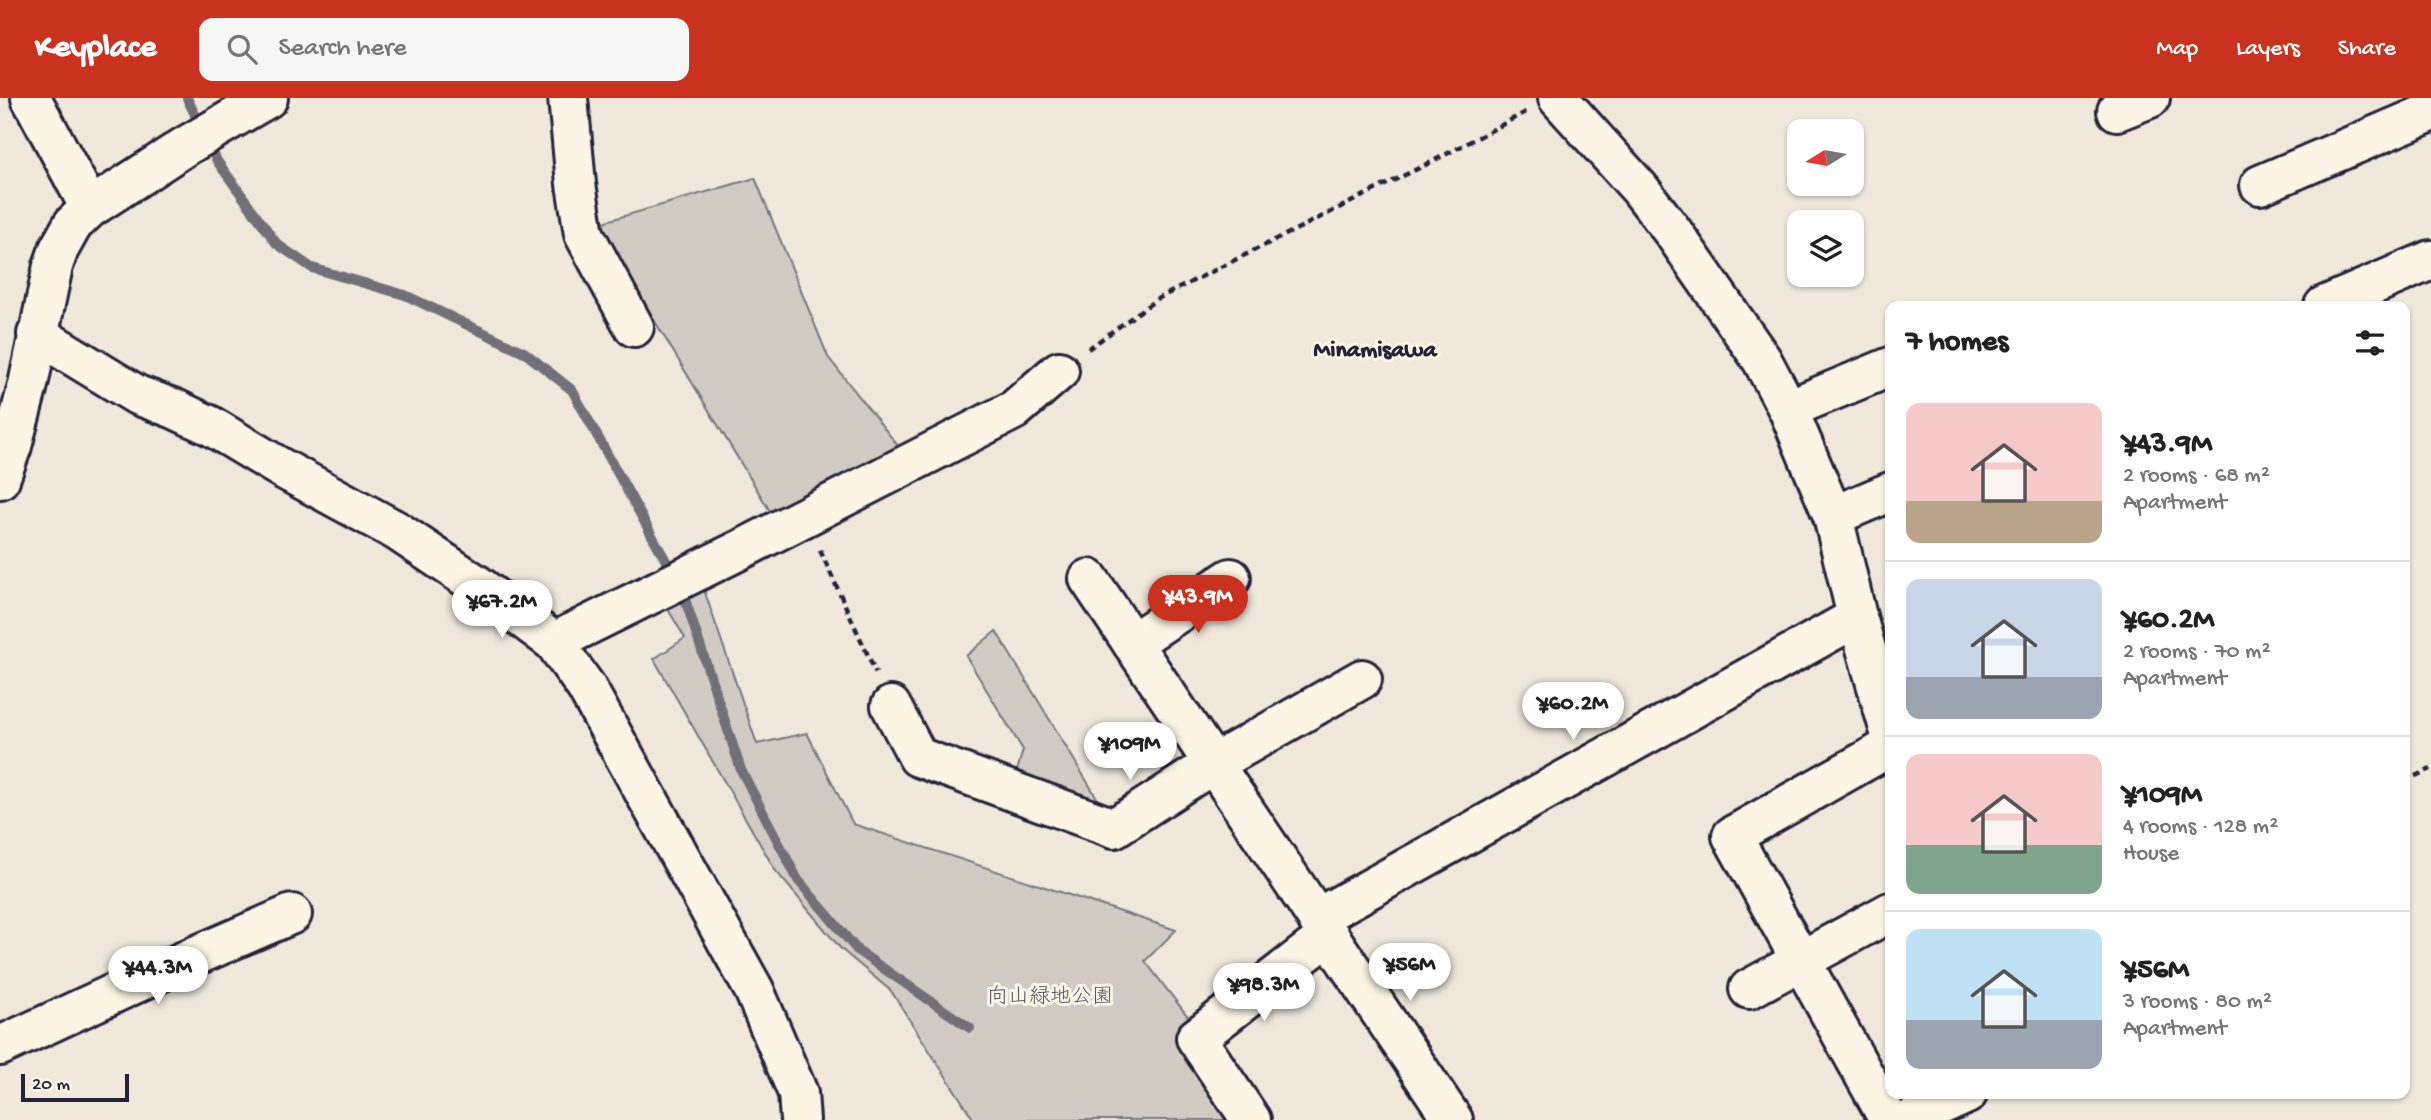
<!DOCTYPE html>
<meta charset="utf-8">
<style>
:root{--surface:#fff;--page:#f6f6f6;--text:#222;--muted:#767676;--line:#e0e0e0;--accent:#c8321e}
body{margin:0;font-family:"Gochi Hand","Klee One",sans-serif;background:var(--page);color:var(--text);height:100vh;display:flex;flex-direction:column;font-size:26px;white-space:nowrap}
*{box-sizing:border-box;margin:0}
p{font-size:23px;color:var(--muted)}
.icon{flex:none;width:38px;height:38px;fill:none;stroke:currentColor;stroke-width:2;stroke-linecap:round;stroke-linejoin:round}
.map{position:relative;flex:1;overflow:hidden}
.panel{position:absolute;left:1885px;top:203px;width:525px;height:798px;display:flex;flex-direction:column;background:var(--surface);border-radius:14px;box-shadow:0 2px 5px #0004}
.panel>*{flex:none}
.needle{width:46px;rotate:259deg}
.buttons{position:absolute;left:1787px;top:21px;display:grid;gap:14px}
.buttons a{display:grid;place-items:center;width:77px;height:77px;border-radius:14px;background:var(--surface);box-shadow:0 2px 5px #0004;font-size:35px}
.scale{position:absolute;left:21px;bottom:18px;width:108px;box-sizing:border-box;padding-left:7px;border:4px solid #22223b;border-top:0;font-size:19px;line-height:24px;white-space:nowrap;color:#22223b;-webkit-text-stroke:5px #fcf5e5;paint-order:stroke}
.price{position:absolute;translate:-50% -60px;padding:0 16px;border-radius:24px;background:#fff;color:#222;font-size:23px;line-height:46px;filter:drop-shadow(0 2px 4px #0008)}
.price::after{content:'';position:absolute;left:50%;top:42px;width:21px;height:16px;margin-left:-10px;background:inherit;clip-path:polygon(0 0,100% 0,50% 100%)}
.price.active{background:var(--accent);color:#fff}
ul{padding:0;list-style:none}
li{display:flex;align-items:center;gap:21px;height:175px;padding:0 21px}
li+li{border-top:2px solid var(--line)}
li span{display:grid;place-items:center;flex:none;width:196px;height:140px;border-radius:14px;color:#555}
li>.icon{margin-inline-start:auto}
span .icon{width:84px;height:84px;fill:#fffc;stroke-width:1}
li b{font-size:30px}
h2{display:flex;justify-content:space-between;align-items:center;height:84px;padding:0 21px;font-size:30px}
header{display:flex;align-items:center;gap:42px;box-sizing:border-box;height:98px;padding:0 35px;background:var(--accent);color:#fff}
header strong{font-size:33px}
nav{display:flex;gap:38px;margin-inline-start:auto;font-size:24px}
.search{width:490px;height:63px;background:var(--page);display:flex;align-items:center;gap:18px;box-sizing:border-box;padding:0 24px;border-radius:14px;color:var(--muted);font-size:26px}
.map>svg:first-child{display:block}
.green{fill:#d1cbc3;stroke:#7a767f;stroke-width:2}
.lines{fill:none;stroke-linecap:round;stroke-linejoin:round}
.stream{stroke:#716f79;stroke-width:10}
.minor-casing{stroke:#22223b;stroke-width:44}
.path{stroke:#22223b;stroke-width:4.5;stroke-dasharray:7 5;stroke-linecap:butt}
.minor{stroke:#fcf5e5;stroke-width:38}
.labels{text-anchor:middle;stroke-width:6;stroke-linejoin:round;paint-order:stroke}
.park-label{font-size:21px;fill:#575564;stroke:#fcf5e5}
.quarter-label{font-size:24px;font-weight:bold;fill:#22223b;stroke:#fcf5e5}
</style>
<header>
<strong>Keyplace</strong>
<div class="search"><svg class="icon" aria-label="search" viewBox="0 0 24 24"><circle cx="10" cy="10" r="6"/><path d="M15 15l6 6"/></svg>Search here</div>
<nav><a>Map</a><a>Layers</a><a>Share</a></nav>
</header>
<div class="map">
<svg width="2431" height="1022" viewBox="0 0 2431 1022">
<rect width="100%" height="100%" fill="#efe8db"/>
<filter id="ink" filterUnits="userSpaceOnUse"><feTurbulence type="fractalNoise" baseFrequency=".0143" numOctaves="2"/><feDisplacementMap in="SourceGraphic" scale="14" xChannelSelector="R" yChannelSelector="G"/><feConvolveMatrix kernelMatrix="1 2 1 2 8 2 1 2 1" color-interpolation-filters="sRGB"/></filter>
<g filter="url(#ink)">
<!-- green -->
<g class="green">
<polygon points="755,80 828,259 906,358 779,428 596,126"/>
<polygon points="703,489 757,646 807,635 853,726 1176,832 1145,863 1196,929 1242,1022 974,1022 891,893 841,851 775,772 654,561 685,540 666,508"/>
<polygon points="996,533 1111,723 1013,687 1023,652 966,558"/>
</g>
<g class="lines">
<!-- stream -->
<polyline class="stream" points="187,0 217,63 277,146 312,170 405,197 524,254 572,292 682,492 741,672 798,782 858,853 970,930"/>
<!-- minor casing -->
<g class="minor-casing">
<g id="minor">
<polyline points="31,0 90,110"/>
<polyline points="568,0 576,86 584,136 634,229"/>
<polyline points="1558,0 1640,91 1673,134 1762,262 1788,311 1833,418 1857,519 1890,634"/>
<polyline points="2117,13 2150,0"/>
<polyline points="2260,87 2431,14"/>
<polyline points="2324,208 2431,162"/>
<polyline points="37,236 137,297 175,311 211,328 281,370 397,433 476,486 554,544 586,589 754,892 798,995 800,1022"/>
<polyline points="1788,311 1890,269"/>
<polyline points="0,381 12,348 28,287 53,168 59,151 73,126 90,110 184,49 268,0"/>
<polyline points="1833,418 1890,394"/>
<polyline points="1089,481 1453,1022"/>
<polyline points="554,544 746,449 1014,312 1059,273"/>
<polyline points="1132,545 1231,480"/>
<polyline points="891,608 918,659 1114,730 1213,666 1362,581"/>
<polyline points="1317,820 1857,519"/>
<polyline points="1749,891 1890,814"/>
<polyline points="0,948 195,858 292,816"/>
<polyline points="1251,1022 1196,940 1329,837"/>
<polyline points="1889,1022 1732,738 1890,649"/>
<polyline points="1910,1022 1967,996"/>
</g>
</g>
<!-- path -->
<g class="path">
<polyline points="1088,251 1157,201 1439,60 1526,14"/>
<polyline points="820,452 876,575"/>
<polyline points="2404,683 2431,671"/>
</g>
<!-- minor -->
<use href="#minor" class="minor"/>
</g>
</g>
<g class="labels">
<!-- park labels -->
<g class="park-label">
<text x="1050" y="904">向山緑地公園</text>
</g>
<!-- quarter labels -->
<g class="quarter-label">
<text x="1375" y="258">Minamisawa</text>
</g>
</g>
</svg>
<div class="buttons">
<a><svg class="needle" viewBox="-14 -14 28 28"><path d="M0-13l5 13h-10z" fill="#e53935"/><path d="M0 13l5-13h-10z" fill="#767676"/></svg></a>
<a><svg class="icon" aria-label="layers" viewBox="0 0 24 24"><path d="M12 4l9 5-9 5-9-5zM3 14l9 5 9-5"/></svg></a>
</div>
<div class="scale">20 m</div>
<b class="price active" style="left:1198px;top:537px">¥43.9M</b>
<b class="price" style="left:502px;top:542px">¥67.2M</b>
<b class="price" style="left:1573px;top:644px">¥60.2M</b>
<b class="price" style="left:1130px;top:684px">¥109M</b>
<b class="price" style="left:1410px;top:905px">¥56M</b>
<b class="price" style="left:158px;top:908px">¥44.3M</b>
<b class="price" style="left:1264px;top:925px">¥98.3M</b>
<section class="panel">
<h2>7 homes<svg class="icon" aria-label="filters" viewBox="0 0 24 24"><path d="M4 7h16M4 17h16"/><circle cx="9" cy="7" r="2"/><circle cx="15" cy="17" r="2"/></svg></h2>
<ul>
<li><span style="background:linear-gradient(#f6c9c9 70%,#b9a48a 0)"><svg class="icon" aria-label="home" viewBox="0 0 24 24"><path d="M3 11l9-7 9 7M6 9v11h12V9"/></svg></span><div><b>¥43.9M</b><p>2 rooms · 68 m²</p><p>Apartment</p></div></li>
<li><span style="background:linear-gradient(#c9d6e8 70%,#9aa5b1 0)"><svg class="icon" aria-label="home" viewBox="0 0 24 24"><path d="M3 11l9-7 9 7M6 9v11h12V9"/></svg></span><div><b>¥60.2M</b><p>2 rooms · 70 m²</p><p>Apartment</p></div></li>
<li><span style="background:linear-gradient(#f6c9c9 65%,#7fa58c 0)"><svg class="icon" aria-label="home" viewBox="0 0 24 24"><path d="M3 11l9-7 9 7M6 9v11h12V9"/></svg></span><div><b>¥109M</b><p>4 rooms · 128 m²</p><p>House</p></div></li>
<li><span style="background:linear-gradient(#bfe0f5 65%,#9aa5b1 0)"><svg class="icon" aria-label="home" viewBox="0 0 24 24"><path d="M3 11l9-7 9 7M6 9v11h12V9"/></svg></span><div><b>¥56M</b><p>3 rooms · 80 m²</p><p>Apartment</p></div></li>
</ul>
</section>
</div>
